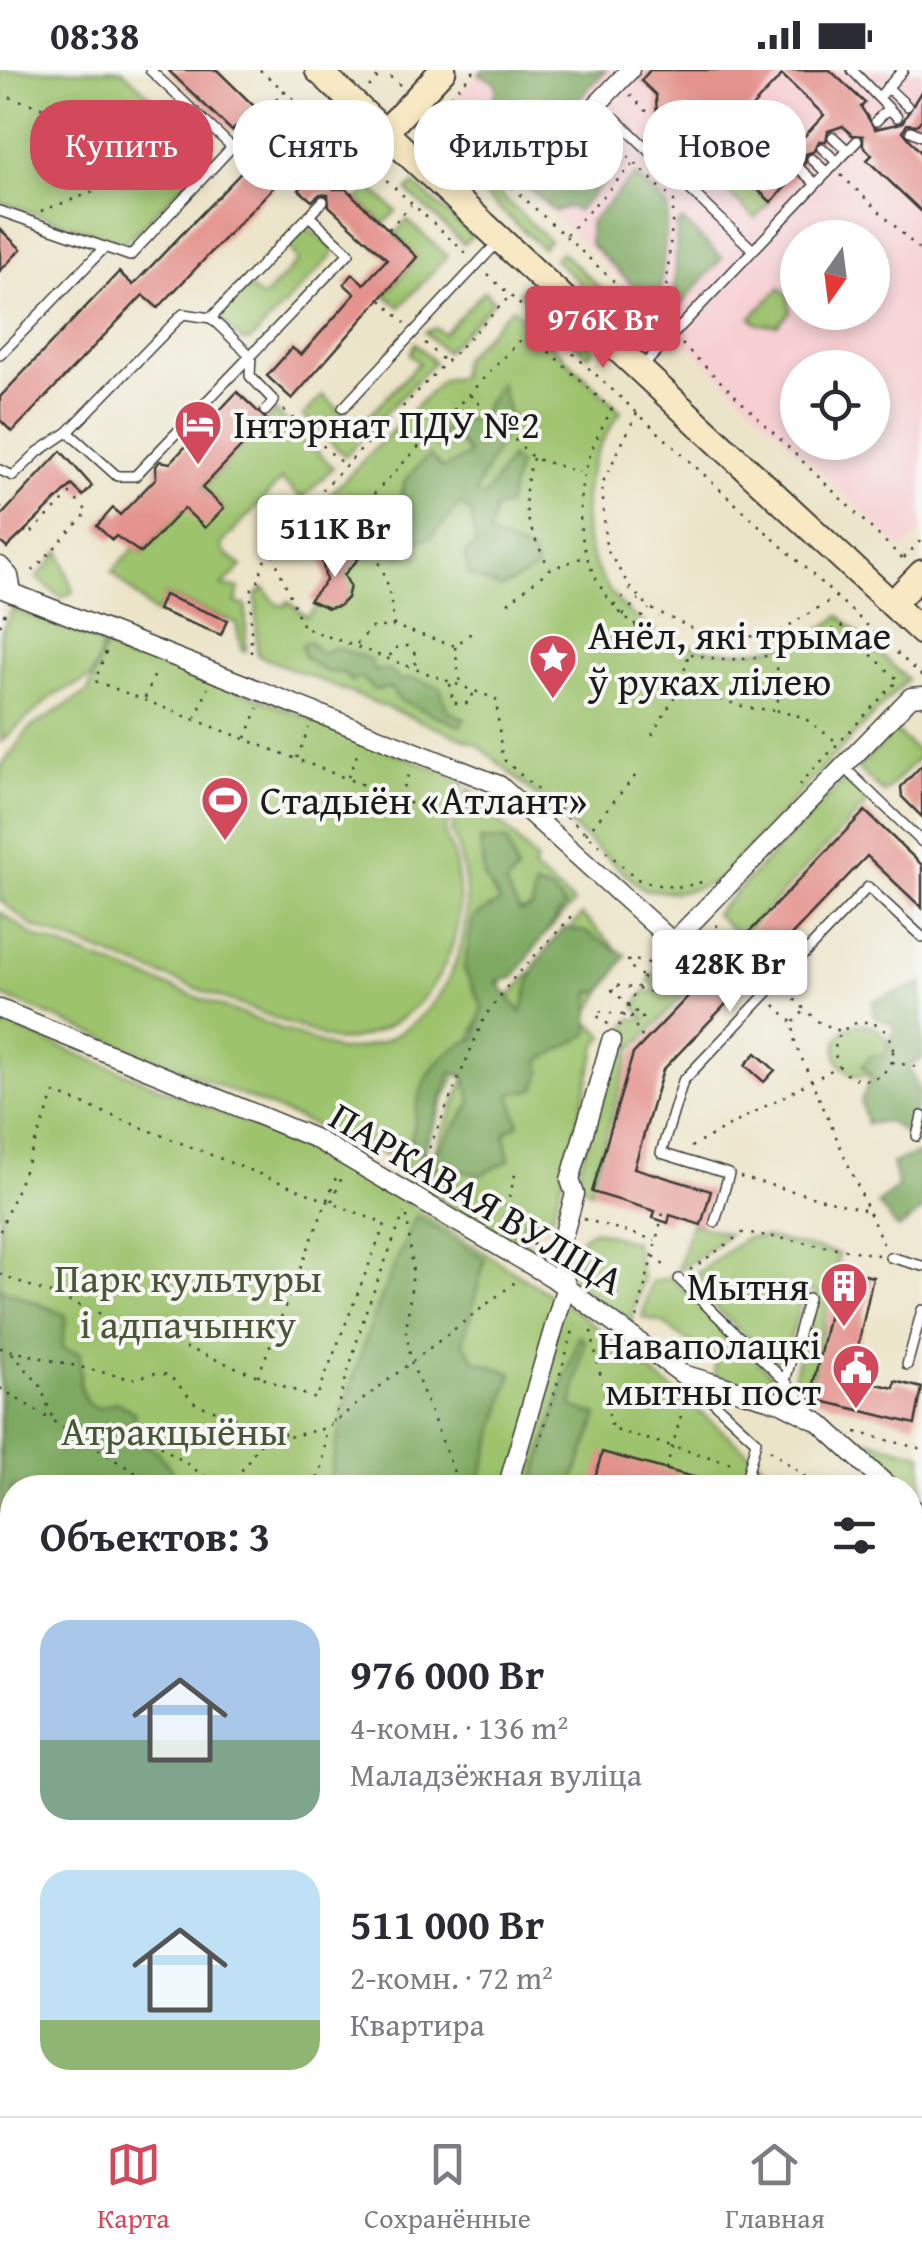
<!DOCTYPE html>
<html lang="ru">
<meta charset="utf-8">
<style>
:root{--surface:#fff;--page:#f7f7f7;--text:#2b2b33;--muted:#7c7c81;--line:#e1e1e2;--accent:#d1495b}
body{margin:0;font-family:"Gentium Book Plus",serif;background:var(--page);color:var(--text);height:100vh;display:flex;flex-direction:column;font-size:38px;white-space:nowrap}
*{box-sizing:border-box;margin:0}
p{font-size:32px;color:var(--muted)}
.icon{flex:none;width:55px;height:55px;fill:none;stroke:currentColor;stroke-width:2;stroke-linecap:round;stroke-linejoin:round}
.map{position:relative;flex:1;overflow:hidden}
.drawer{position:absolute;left:0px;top:1405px;width:922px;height:642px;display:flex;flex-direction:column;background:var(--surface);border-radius:40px 40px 0 0;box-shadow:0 5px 15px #0003}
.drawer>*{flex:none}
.guide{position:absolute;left:30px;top:30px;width:862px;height:90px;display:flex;gap:20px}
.needle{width:65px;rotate:194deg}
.fabs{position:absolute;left:780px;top:150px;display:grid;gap:20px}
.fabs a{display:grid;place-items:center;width:110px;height:110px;border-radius:50%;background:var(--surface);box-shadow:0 5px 15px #0003;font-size:50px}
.price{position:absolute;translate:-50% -85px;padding:0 22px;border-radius:10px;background:#fff;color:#222;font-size:32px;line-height:65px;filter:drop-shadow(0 2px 5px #0008)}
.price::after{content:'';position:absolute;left:50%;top:60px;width:30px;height:22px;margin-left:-15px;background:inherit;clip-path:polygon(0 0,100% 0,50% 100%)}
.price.selected{background:var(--accent);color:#fff}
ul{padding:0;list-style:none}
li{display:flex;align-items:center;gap:30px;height:250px;padding:0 40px}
li span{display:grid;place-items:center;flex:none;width:280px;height:200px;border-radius:30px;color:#555}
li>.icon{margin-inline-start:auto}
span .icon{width:120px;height:120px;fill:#fffc;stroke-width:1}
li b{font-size:42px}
h2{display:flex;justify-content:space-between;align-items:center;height:120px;padding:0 40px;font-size:42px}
.chip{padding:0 35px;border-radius:40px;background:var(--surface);box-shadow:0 5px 15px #0003;font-size:35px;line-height:90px}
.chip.selected{background:var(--accent);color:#fff}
.status{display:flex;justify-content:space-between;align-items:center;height:70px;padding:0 50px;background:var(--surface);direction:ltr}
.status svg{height:28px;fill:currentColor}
.menu{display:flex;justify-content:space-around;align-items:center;height:140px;border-top:2px solid var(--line);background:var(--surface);font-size:28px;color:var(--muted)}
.menu a{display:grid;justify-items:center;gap:5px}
.menu .selected{color:var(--accent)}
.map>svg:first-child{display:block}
.built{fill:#f7cfd3;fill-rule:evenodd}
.green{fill:#9dc36d;stroke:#5c7044;stroke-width:2.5}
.forest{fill:#7ea960;stroke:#4d623e;stroke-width:2.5}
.building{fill:#e4938d;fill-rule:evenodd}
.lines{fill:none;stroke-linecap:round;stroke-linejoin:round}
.lane-casing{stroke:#3b3a36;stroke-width:12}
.street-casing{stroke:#3b3a36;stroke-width:21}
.secondary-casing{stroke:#3b3a36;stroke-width:29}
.path{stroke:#3b3a36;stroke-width:2.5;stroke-dasharray:2.5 8;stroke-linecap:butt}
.lane{stroke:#fff;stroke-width:9}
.street{stroke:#fff;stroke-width:18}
.secondary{stroke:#f8e8c3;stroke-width:25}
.labels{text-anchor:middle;stroke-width:8;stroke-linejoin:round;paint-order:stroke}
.poi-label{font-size:40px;fill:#1c1c1c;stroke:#f6f6f2;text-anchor:start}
.street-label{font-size:40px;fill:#1c1c1c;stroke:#f6f6f2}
.park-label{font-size:40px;fill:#495638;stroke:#f6f6f2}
</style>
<div class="status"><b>08:38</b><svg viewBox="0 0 49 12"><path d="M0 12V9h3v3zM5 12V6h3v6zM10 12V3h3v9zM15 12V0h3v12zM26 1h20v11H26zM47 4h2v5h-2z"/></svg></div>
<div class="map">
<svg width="922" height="2046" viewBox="0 0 922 2046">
<rect width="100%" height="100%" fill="#f6f6f2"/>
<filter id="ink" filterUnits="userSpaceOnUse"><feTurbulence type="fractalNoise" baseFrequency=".01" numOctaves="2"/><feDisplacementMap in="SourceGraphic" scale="20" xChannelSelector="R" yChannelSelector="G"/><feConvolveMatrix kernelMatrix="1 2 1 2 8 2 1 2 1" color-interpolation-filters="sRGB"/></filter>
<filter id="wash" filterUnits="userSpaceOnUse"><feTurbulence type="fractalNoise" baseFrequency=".0048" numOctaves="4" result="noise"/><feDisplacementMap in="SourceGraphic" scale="40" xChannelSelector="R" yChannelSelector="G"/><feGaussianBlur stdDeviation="2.25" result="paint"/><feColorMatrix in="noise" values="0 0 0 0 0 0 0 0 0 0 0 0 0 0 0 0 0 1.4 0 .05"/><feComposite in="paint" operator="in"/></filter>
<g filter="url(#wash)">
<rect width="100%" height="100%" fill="#ece4c8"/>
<!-- built -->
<path class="built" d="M481,0H922V461L903,481L444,40ZM798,168H872V242H798ZM798,298H872V372H798Z"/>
<!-- green -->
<g class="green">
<polygon points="0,0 122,0 214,84 124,173 0,132"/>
<polygon points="440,69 549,170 542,178 432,77"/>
<polygon points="724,91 769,133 755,148 710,106"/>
<polygon points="414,114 472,166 464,174 407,121"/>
<polygon points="370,117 396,141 384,154 358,130"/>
<polygon points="407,150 447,186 400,237 385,225 417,187 395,164"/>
<polygon points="306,157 334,178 333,185 250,271 242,271 217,244 247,217 263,228 298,191 288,175"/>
<polygon points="561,182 652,265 631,261 554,189"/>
<polygon points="526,215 594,279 588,286 519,223"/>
<polygon points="780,218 788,225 790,242 777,255 758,254 751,247"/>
<polygon points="484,221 494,231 445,282 425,262 436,258 443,264"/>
<path d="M512,237L621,341C607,363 593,384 588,409C558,554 728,631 840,546L907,609L719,809C693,823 672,824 643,819L477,674L257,585L256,526L264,518L276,534L285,536L288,531L307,547L318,534L339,536C350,526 351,519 344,505L367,479L339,452L332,458L314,441L442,310L459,307L462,289Z"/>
<polygon points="415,273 434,292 345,386 303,346 323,325 358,357 419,293 410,284"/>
<polygon points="275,341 333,397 302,429 281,410 221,475 225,484 242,496 222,516 239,518 236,533 246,536 246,581 241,579 236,553 165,525 156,545 112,502 135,477 142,483 185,437 222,436 202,419"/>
<polygon points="60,481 73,522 62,528 37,508"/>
<polygon points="13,538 104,574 91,608 54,625 0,672 0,564"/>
<path d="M108,568L465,711L444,762C486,849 438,964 335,971L32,856L0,830V698L30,658L88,622Z"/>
<polygon points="895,661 921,685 884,723 857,698"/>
<polygon points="845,709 869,731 740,867 715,844"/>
<path d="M469,718L537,792L533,799L574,833L506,906L483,941L409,1113L398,1090L0,925V842L34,866L338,980C448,977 492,851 451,761Z"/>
<polygon points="582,845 623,885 586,949 604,966 598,973 551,1152 515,1159 514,1164 543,1184 541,1189 419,1116 492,947"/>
<polygon points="693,867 717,889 632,980 617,978 632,975 621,962 631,949 645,949 635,936 645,921 659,922 648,910"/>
<polygon points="0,952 343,1092 583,1246 791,1417 12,1418 12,2035 910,2035 910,1520 922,1530 922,2046 0,2046"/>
<circle cx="862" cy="980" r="26"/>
<polygon points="614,979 630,984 590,1121 576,1110"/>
<polygon points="691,1153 729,1164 682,1199 678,1198"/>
<polygon points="594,1160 634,1172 643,1210 630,1255 571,1212 581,1168"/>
<polygon points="764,1167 839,1184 808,1327 792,1311 816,1222 804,1220 782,1301 693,1216 690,1208 746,1168"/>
<polygon points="670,1207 776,1309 774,1315 762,1321 715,1306 715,1292 663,1253 642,1247 651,1212"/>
<polygon points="847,1365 922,1384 922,1435 910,1418 904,1417"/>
</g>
<!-- forest -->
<g class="forest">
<polygon points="482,0 606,0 568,40 484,36 491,34 497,20 495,12 479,4"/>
<polygon points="287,30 298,34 344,77 347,94 335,107 320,90 314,90 310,98 292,99 282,84 265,75 252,81 245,71 265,44 276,43"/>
<polygon points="479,50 580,52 623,93 577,141 569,137 554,141 468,62"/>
<polygon points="635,105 668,137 660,228 648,230 590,174 589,153"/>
<polygon points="682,150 722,188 674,242 677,156"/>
<polygon points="500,313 511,350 475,422 485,427 510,388 518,395 507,436 495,439 489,465 532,484 537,499 501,518 469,505 465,484 476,476 471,443 460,434 432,467 408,473 402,485 386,477 379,463 385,444 398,438 405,410 429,385 443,399 469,384 458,371 439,378 433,370 457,348 477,350"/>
<polygon points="308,571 321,583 336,577 371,590 373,600 390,601 401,611 411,608 440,617 447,640 465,649 460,656 399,630 390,618 374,620 362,608 351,611 343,603 326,602 304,587 301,576"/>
<path d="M480,770L507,771L517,802L505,815L520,842L532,838L535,816L551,821L565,836L513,908L497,911L521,943L535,895L563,858L585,862L626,885L603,921L591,922L589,964L539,991L542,1001L535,1019L510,1024L519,1054L505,1063L509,1090L481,1105L463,1101L444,1111L429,1092L472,1033L465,1007L451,1002L423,1084L410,1080C417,1027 421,988 476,968L482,936L464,899L473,848L500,832L484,807Z"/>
<polygon points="922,913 922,989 908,996 920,1021 908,1064 886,1051 867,1054 861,1031 872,1005 862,996 872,985 883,987 895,956 874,946 873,931"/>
<polygon points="921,1083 922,1141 898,1159 878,1134 898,1117 892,1093"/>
<path d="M416,1146L485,1189L463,1273L475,1290L512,1303L478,1417H344L330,1409C345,1315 377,1233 416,1146Z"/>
<polygon points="0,1218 66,1245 62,1278 80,1283 80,1315 86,1332 98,1338 116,1332 134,1342 137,1369 156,1381 186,1417 12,1418 12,1475 0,1470"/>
<polygon points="579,1265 585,1270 572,1337 598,1345 571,1417 532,1417"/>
<polygon points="910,1543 922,1545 922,1693 910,1679"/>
<polygon points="0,1696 12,1706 12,1968 0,1950"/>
<polygon points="910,1727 922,1733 922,2046 767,2046 752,2035 910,2035"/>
<polygon points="607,2035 623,2046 342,2046 342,2035"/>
</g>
<g id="blocks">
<!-- building -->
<g class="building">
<polygon points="168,0 217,0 255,37 232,61"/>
<path d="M650,0H830L865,33L861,37L875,59L902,53L922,20V49L917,55L907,54L903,61L922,84V142L867,90L872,85L863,76V66L852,65L843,56L828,61L826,71H819L815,81L806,84L805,93L796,94V106L771,132L702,68L698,71L690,63L675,67L657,49L656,25L641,11ZM782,5L824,45L779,94L736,54Z"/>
<polygon points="262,81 286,104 158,238 143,225 12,362 0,350 0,327 119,202 133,215"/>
<polygon points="321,96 334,108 334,119 346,119 417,187 292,329 267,306 292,278 301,285 355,224 344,214 353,204 364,214 387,189 329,136 328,125 320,124 312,131 299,120"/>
<polygon points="0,159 21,179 0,201"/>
<polygon points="237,322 267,350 202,418 224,438 205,458 184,438 141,483 116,466 112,470 97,456 113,438 120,445 156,408 156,396 160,391 170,393"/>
<polygon points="61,381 92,416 83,426 72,415 7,478 0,472 0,447"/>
<polygon points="340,479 360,487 344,505 350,516 347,528 339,536 328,538 309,530 326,511 322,490"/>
<polygon points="164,525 227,550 221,565 158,540"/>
<polygon points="922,695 922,747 902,727 901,717"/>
<polygon points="865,741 922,795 922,838 867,786 663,1000 634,1098 711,1121 701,1155 670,1145 668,1153 653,1148 655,1141 592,1122 633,984"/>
<polygon points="756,983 775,1000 764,1012 745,995"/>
<polygon points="839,1199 873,1207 851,1308 894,1318 895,1311 922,1318 915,1354 810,1328"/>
<polygon points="602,1382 715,1413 715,1418 593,1415"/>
</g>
</g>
</g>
<g filter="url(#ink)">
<use href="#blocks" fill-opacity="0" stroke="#3b3a36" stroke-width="2.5"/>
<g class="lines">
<!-- lane casing -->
<g class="lane-casing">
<g id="lane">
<polyline points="852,0 897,47"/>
<polyline points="887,17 907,36"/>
<polyline points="880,26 903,0"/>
<polyline points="615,48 752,179"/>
<polyline points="876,51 888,39"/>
<polyline points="911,61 922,66"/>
<polyline points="833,67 848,81"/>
<polyline points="822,78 837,92"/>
<polyline points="812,89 827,103"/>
<polyline points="801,100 816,114"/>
<polyline points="340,114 384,63"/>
<polyline points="0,141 130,186 232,77 150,0"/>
<polyline points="211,248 251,286 250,306 274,331 265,341"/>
<polyline points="0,285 105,177"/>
<polyline points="642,297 857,71"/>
<polyline points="343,338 499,171"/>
<polyline points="68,362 117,406 135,406 349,183 309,146"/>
<polyline points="0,400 13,406 38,382 68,362 183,244 211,248 323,131"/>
<polyline points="850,703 922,772"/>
<polyline points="917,1066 922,1046"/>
<polyline points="715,1152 729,1104 661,1083 683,1011 868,817 922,867"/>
<polyline points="890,1187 922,1196"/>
<polyline points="679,1209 785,1311 812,1343"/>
<polyline points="907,1295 922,1240"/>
<polyline points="785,1311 808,1228"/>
<polyline points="692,1312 756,1371 744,1418"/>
</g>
</g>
<!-- street casing -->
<g class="street-casing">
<g id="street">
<polyline points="443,54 451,44 586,46 630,0"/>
<polyline points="0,496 9,506 12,522"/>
<polyline points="0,518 499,715 673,872 911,627 922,626"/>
<polyline points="0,939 314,1068 553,1208 682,1304 781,1333 820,1353 890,1418"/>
<polyline points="564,1163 575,1124 570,1110 611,971"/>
<polyline points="507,1418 566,1216 559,1182"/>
<polyline points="910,1436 922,1447"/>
<polyline points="0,1577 12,1587"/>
<polyline points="633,2035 650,2046"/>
<polyline points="329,2046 333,2035"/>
</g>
</g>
<!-- secondary casing -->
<g class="secondary-casing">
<g id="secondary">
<polyline points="318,0 922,562"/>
<polyline points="386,61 443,0"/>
<polyline points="892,534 922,503"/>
</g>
</g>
<!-- path -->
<g class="path">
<polyline points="260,0 354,80"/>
<polyline points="382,0 400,15"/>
<polyline points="369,17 383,1"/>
<polyline points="0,24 116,61 212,77"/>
<polyline points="630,25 711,103"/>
<polyline points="451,26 475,0"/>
<polyline points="598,57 674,131 663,256"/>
<path d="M247,65C276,76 307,72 337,66"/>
<polyline points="458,67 661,255"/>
<polyline points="240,68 285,20"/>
<polyline points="655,70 675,49"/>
<polyline points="371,96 468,185"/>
<polyline points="841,105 922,182"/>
<polyline points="351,124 374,99"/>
<polyline points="41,141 212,79"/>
<polyline points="389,159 411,135"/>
<polyline points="566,165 633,94"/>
<polyline points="488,205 922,606"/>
<polyline points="381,230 405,253"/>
<polyline points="425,273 444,291"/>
<polyline points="682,274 906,492"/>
<polyline points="470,325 533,388 579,402"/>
<polyline points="284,340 344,395"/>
<polyline points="637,343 602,414 606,478 631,519 650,538 710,567 772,566 836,527"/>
<path d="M533,388C518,436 527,455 550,499"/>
<polyline points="0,437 5,442"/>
<polyline points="24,461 29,465 70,424 88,442 29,505"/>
<path d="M269,475L303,557L496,629L502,688L637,809C663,818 681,820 707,810"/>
<polyline points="904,488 922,469"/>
<polyline points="508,533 550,499 587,486"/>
<polyline points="614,535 630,520"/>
<polyline points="623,545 639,529"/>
<polyline points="0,555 6,540"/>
<polyline points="634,555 649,539"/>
<path d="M394,556C388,503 384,490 346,453L528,262L612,340C507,505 680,660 840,555L898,610L799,715"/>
<polyline points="645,563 659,547"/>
<polyline points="357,574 371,558 394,556 455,576 476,559"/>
<polyline points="455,577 460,614"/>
<polyline points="106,582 95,611 446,747 457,720"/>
<polyline points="251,583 251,520 258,512 269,475 509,227"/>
<polyline points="390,586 394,578 408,576 416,585 415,597"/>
<polyline points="777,587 778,641 803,647 837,672"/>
<polyline points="450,614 453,633 468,633 474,623"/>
<polyline points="680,618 749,638 775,640"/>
<polyline points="145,628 157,599"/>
<polyline points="196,648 208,618"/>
<polyline points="652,665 680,618 688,586"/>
<polyline points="246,668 258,638"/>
<polyline points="297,688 309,658"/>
<polyline points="348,707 360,678"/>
<polyline points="399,727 411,698"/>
<polyline points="586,764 636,705"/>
<polyline points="716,855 737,875"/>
<polyline points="704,868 724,888"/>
<polyline points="787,922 817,951 840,961"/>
<polyline points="775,935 793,953 795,973 884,1176"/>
<polyline points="630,947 645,972"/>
<circle cx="864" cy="981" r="29"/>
<polyline points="794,952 806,939"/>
<polyline points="608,954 596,945 598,941 643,948 612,920 614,915 656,922 657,918 627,894 629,889 654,894"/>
<polyline points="619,956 641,910 663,884"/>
<polyline points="892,992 922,998"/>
<polyline points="691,1077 839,996"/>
<polyline points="417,1107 485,946 512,910 576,842"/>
<polyline points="740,1107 868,1141"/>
<polyline points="332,1131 342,1107 338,1105"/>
<polyline points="407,1146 413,1202 406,1261 411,1291 460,1418"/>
<polyline points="584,1149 655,1170"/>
<polyline points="501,1158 516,1101"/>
<polyline points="0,1161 55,1023 385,1154 316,1329 0,1204"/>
<polyline points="534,1175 517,1160 546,1158"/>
<polyline points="654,1186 669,1200"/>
<polyline points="690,1200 744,1162 878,1185"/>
<polyline points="637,1248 663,1143"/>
<polyline points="591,1261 612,1359 734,1394"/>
<polyline points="0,1278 131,1309 156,1303 169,1305 196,1334 290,1366"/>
<polyline points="12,1283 40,1315 52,1347"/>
<polyline points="258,1306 337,1105"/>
<polyline points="0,1318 160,1418"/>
<polyline points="333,1352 366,1241 404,1143"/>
<polyline points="856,1362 922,1379"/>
<polyline points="143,1364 222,1418"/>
<polyline points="539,1375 575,1254"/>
<polyline points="770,1380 820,1418"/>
<polyline points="666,1399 687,1324"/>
<polyline points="129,1410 134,1402"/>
<polyline points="230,1418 259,1374 326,1358 518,1210"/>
<polyline points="313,1418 323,1395 326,1358"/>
<polyline points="910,1501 922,1513"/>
<polyline points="0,1607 12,1616"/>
<polyline points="0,1801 12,1811"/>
<polyline points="0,1990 12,1999"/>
<polyline points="910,1993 922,2002"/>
<polyline points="910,2011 918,2001"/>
<polyline points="61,2035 76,2046"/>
<polyline points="267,2039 274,2035"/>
<polyline points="188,2046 195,2035"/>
<polyline points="883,2046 890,2035"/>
</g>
<!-- lane -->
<use href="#lane" class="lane"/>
<!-- street -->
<use href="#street" class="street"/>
<!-- secondary -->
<use href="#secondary" class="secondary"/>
</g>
</g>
<!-- icons -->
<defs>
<g id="hotel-pin" transform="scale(2.5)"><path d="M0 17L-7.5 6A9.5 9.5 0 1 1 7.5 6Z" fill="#d1495b" stroke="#f6f6f2"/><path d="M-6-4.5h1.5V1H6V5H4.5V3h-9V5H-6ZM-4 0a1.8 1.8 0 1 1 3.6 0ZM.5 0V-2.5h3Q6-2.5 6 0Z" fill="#fff"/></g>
<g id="sight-pin" transform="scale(2.5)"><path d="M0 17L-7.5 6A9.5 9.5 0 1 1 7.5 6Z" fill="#d1495b" stroke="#f6f6f2"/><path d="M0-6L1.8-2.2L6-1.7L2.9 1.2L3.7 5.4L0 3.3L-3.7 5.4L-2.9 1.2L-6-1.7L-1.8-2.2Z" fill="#fff"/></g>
<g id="stadium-pin" transform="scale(2.5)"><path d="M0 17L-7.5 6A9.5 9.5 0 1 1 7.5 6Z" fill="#d1495b" stroke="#f6f6f2"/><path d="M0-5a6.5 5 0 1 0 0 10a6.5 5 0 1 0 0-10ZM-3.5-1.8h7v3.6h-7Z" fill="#fff"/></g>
<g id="building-pin" transform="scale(2.5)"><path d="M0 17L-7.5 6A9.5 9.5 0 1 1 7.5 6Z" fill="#d1495b" stroke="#f6f6f2"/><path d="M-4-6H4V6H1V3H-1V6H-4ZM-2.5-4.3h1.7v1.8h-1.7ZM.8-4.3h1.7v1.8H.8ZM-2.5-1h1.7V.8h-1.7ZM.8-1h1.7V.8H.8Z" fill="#fff"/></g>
<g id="civic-pin" transform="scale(2.5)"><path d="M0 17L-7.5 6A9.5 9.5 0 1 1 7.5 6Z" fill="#d1495b" stroke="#f6f6f2"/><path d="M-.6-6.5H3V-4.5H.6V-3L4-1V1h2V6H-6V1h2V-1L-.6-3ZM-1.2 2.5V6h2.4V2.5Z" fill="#fff"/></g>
</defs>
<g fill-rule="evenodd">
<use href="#hotel-pin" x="198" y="354"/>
<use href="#sight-pin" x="553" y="588"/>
<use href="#stadium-pin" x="225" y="730"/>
<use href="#building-pin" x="844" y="1216"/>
<use href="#civic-pin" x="856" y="1298"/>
</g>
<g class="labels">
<!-- poi labels -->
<g class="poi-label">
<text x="233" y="368">Інтэрнат ПДУ №2</text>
<text x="588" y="579">Анёл, які трымае<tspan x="588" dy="46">ў руках лілею</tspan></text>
<text x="260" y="744">Стадыён «Атлант»</text>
<text x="809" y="1230" text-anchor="end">Мытня</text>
<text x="821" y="1289" text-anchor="end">Наваполацкі<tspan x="821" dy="46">мытны пост</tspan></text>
</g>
<!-- street labels -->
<g class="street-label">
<text transform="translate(477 1128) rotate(31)" y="14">ПАРКАВАЯ ВУЛІЦА</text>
</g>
<!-- park labels -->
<g class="park-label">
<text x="188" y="1222">Парк культуры<tspan x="188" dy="46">і адпачынку</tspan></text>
<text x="174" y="1375">Атракцыёны</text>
</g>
</g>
</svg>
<div class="fabs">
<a><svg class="needle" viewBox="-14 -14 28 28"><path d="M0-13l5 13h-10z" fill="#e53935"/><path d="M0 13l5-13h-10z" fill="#7c7c81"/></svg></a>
<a><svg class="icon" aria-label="locate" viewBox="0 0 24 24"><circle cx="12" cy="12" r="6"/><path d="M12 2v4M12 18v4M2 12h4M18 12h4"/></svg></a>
</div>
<b class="price selected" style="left:603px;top:301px">976K Br</b>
<b class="price" style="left:335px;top:510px">511K Br</b>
<b class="price" style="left:730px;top:945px">428K Br</b>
<div class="guide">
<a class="chip selected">Купить</a>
<a class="chip">Снять</a>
<a class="chip">Фильтры</a>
<a class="chip">Новое</a>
</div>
<section class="drawer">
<h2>Объектов: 3<svg class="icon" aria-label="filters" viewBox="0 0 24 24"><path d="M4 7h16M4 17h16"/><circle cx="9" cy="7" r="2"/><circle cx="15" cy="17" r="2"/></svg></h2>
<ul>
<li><span style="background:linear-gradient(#a9c7e8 60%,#7fa58c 0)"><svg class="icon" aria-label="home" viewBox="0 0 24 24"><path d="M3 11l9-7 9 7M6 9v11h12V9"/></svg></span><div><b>976 000 Br</b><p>4-комн. · 136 m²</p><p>Маладзёжная вуліца</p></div></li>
<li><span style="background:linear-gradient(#bfe0f5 75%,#8fb573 0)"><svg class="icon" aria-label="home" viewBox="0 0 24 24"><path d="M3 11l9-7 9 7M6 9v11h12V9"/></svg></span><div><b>511 000 Br</b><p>2-комн. · 72 m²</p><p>Квартира</p></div></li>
</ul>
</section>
</div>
<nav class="menu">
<a class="selected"><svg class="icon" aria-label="map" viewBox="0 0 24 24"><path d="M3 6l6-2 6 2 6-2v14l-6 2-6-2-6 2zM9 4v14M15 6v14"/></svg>Карта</a>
<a><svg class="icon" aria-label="saved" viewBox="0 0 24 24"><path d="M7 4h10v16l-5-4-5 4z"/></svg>Сохранённые</a>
<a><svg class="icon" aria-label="home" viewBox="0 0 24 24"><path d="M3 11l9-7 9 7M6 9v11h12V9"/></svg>Главная</a>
</nav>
